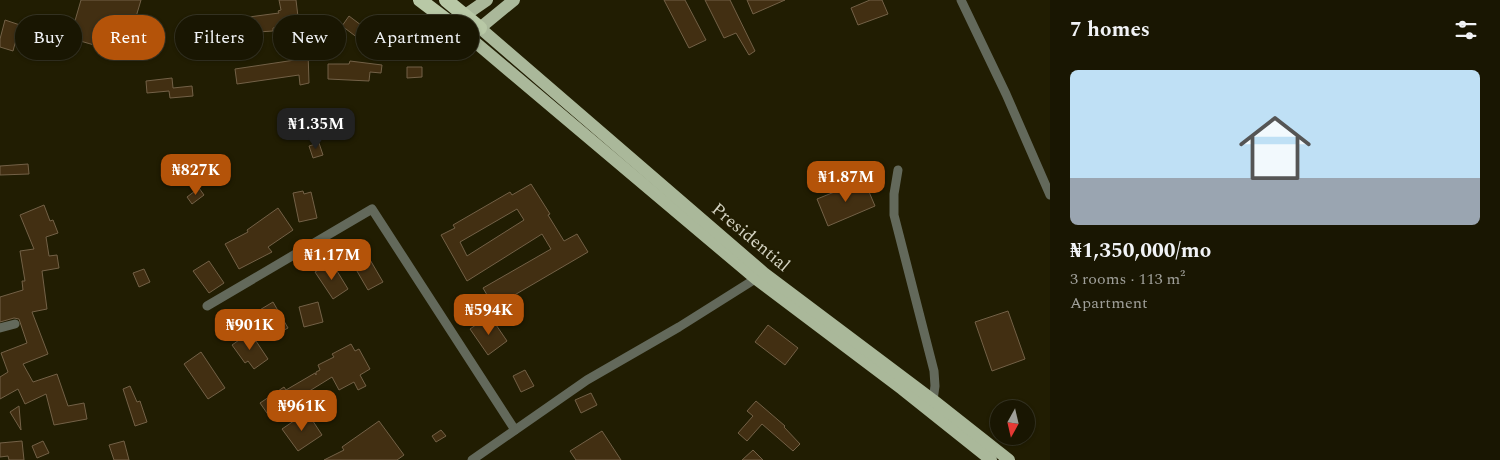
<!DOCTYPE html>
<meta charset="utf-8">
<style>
:root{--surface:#191602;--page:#221f0c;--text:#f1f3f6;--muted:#9f9f99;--line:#373524;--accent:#b45309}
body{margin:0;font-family:Spectral,serif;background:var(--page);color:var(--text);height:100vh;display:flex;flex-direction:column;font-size:19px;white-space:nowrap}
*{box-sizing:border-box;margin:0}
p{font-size:16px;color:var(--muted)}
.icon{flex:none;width:28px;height:28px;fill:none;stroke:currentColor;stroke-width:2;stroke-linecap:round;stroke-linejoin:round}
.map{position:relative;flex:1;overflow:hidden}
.sheet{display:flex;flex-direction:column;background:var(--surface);width:450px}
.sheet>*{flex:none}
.hud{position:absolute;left:15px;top:15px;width:475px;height:45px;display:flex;gap:10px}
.needle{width:32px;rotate:188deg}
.controls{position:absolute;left:990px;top:400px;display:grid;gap:10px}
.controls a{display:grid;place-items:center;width:45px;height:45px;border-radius:50%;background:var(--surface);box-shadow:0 1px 4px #0004,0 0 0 1px var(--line);font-size:25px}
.price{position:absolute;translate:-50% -42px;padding:0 11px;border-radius:10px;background:var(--accent);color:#fff;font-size:16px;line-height:32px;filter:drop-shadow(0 1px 2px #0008)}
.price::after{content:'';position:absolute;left:50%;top:30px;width:15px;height:11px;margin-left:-8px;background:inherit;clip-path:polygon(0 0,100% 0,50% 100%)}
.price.current{background:#222;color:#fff}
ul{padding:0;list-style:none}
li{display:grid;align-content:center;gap:10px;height:265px;padding:0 20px}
li span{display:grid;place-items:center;height:155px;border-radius:8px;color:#555}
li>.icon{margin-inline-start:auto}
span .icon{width:90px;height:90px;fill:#fffc;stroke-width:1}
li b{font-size:21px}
h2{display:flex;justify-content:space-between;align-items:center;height:60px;padding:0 20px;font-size:21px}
.chip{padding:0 18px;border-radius:22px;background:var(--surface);box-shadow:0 1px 4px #0004,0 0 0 1px var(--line);font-size:18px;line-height:45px}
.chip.current{background:var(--accent);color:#fff}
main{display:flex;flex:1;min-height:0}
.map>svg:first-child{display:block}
.building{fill:#422f12;stroke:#736147;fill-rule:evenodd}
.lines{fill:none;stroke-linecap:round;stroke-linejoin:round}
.minor{stroke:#63695b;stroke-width:9}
.primary{stroke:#aab89a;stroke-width:12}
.trunk{stroke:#b8c8a6;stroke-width:14}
.labels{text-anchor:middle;stroke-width:4;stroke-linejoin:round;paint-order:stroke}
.street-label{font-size:18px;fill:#d4d3c2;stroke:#211d02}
</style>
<main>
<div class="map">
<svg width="1050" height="460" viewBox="0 0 1050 460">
<rect width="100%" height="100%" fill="#211d02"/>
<!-- building -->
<g class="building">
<polygon points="81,0 141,0 125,54 70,38"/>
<polygon points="279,0 296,0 299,25 273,28 273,31 243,33 243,35 225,36 225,31 206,35 204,23 279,13 278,11 281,10"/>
<polygon points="664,0 685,0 706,40 689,48"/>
<polygon points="705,0 730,0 755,51 749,55 736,33 724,38"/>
<polygon points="747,0 785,0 753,14"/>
<polygon points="870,0 882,0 888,14 858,25 851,8"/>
<polygon points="349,16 394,50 386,59 342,26"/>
<polygon points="5,20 20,25 13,51 0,47 0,39"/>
<polygon points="311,35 334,37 333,56 309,54"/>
<polygon points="295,52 308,52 309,83 300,85 299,75 237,84 235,69 295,60"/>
<polygon points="350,61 382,65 381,73 370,72 369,81 328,79 328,64 349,64"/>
<polygon points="407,67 422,67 422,77 407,78"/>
<polygon points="172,78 173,88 192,86 193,96 170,98 169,91 147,93 146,81"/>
<polygon points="319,143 323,155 313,158 309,146"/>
<polygon points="28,164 29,174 0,175 0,166"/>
<polygon points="864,180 875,206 828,226 817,199"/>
<path d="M531,184L550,214L548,215L564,241L577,234L588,252L494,307L483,288L551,249L542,234L467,281L441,235L455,228L453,225L510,192L512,195ZM517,209L524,220L467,256L460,242Z"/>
<polygon points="199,188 204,195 192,204 187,197"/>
<polygon points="303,191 304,194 311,192 317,218 299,222 293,193"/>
<polygon points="44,205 50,221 53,220 58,233 46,237 49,256 57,255 59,268 42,271 47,309 32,312 48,354 23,364 33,382 57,374 68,406 84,403 87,419 54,425 46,394 25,404 18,389 0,399 0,377 8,372 1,353 27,343 19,319 14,318 0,322 0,297 23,290 22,281 25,281 20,251 34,249 20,215"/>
<polygon points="278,208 293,230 268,247 272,252 239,269 225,244 248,232 247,230"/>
<polygon points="369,258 383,282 368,290 354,266"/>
<polygon points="209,261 224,283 209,293 193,271"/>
<polygon points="329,264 334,272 337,271 348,289 333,299 315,272"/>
<polygon points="144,269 150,282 139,287 133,273"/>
<polygon points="273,302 288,328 273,336 258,311"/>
<polygon points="318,302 323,322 304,327 299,307"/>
<polygon points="1008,311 1025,359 992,371 975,322"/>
<polygon points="492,319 507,341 488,355 470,329 483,320 485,323"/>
<polygon points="768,325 798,348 785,365 755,342"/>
<polygon points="249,333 255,342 256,341 268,359 254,369 248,361 245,363 232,345"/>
<polygon points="351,344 355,351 359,349 370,369 360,375 366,386 358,390 354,382 339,390 332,377 269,416 260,403 284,387 286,390 315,373 316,375 316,372 320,370 318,365 334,357 332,354"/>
<polygon points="201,352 225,388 208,399 184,364"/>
<polygon points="525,370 534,386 521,392 513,376"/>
<polygon points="130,386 137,402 140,401 147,422 135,426 123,389"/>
<polygon points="591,393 597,405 581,413 575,400"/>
<polygon points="756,401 785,426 784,427 800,444 793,451 762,424 747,441 738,433 753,416 747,411"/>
<polygon points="19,406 21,430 10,412"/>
<polygon points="307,412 322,435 298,451 282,429"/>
<polygon points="379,421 404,455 397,460 324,460 344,450 342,447"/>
<polygon points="441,430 446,436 436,442 432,436"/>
<polygon points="602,431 621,460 576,460 570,451"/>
<polygon points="22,441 24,460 9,460 8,456 0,457 0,443"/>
<polygon points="43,441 49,453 37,458 32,446"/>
<polygon points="124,441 129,460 114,460 109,445"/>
<polygon points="753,450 763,460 742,460"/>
</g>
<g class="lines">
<!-- minor -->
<g class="minor">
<polyline points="961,0 1006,94 1050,195"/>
<polyline points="898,170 894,194 894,215 934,371 935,386 933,400"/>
<polyline points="207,306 372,209 515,430"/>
<polyline points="0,328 15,324"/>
<polyline points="472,460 587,380 679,327 760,276"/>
</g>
<!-- primary -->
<g class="primary">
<polyline points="514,0 469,37 756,279 902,389 991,460"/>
<polyline points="458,20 487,0"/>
<polyline points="480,28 764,273 933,400 1009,460"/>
</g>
<!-- trunk -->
<g class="trunk">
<polyline points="420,0 469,37"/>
<polyline points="446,0 480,28"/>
</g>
</g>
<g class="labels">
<!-- street labels -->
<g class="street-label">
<text transform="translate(751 237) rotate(40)" y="6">Presidential</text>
</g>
</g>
</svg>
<div class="controls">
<a><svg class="needle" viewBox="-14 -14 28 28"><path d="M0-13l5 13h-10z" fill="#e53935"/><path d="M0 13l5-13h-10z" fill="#9f9f99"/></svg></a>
</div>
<b class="price current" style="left:316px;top:150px">₦1.35M</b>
<b class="price" style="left:196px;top:196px">₦827K</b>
<b class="price" style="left:846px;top:203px">₦1.87M</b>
<b class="price" style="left:332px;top:281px">₦1.17M</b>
<b class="price" style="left:489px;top:336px">₦594K</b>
<b class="price" style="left:250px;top:351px">₦901K</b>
<b class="price" style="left:302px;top:432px">₦961K</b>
<div class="hud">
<a class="chip">Buy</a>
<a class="chip current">Rent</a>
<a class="chip">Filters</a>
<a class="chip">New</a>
<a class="chip">Apartment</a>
</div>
</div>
<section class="sheet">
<h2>7 homes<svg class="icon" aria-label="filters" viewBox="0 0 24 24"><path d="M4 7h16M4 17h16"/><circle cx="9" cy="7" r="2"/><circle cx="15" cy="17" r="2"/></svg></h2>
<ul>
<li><span style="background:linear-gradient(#bfe0f5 70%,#9aa5b1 0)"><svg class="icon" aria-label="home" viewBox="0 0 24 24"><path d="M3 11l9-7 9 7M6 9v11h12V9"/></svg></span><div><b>₦1,350,000/mo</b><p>3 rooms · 113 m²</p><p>Apartment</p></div></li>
</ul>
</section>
</main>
